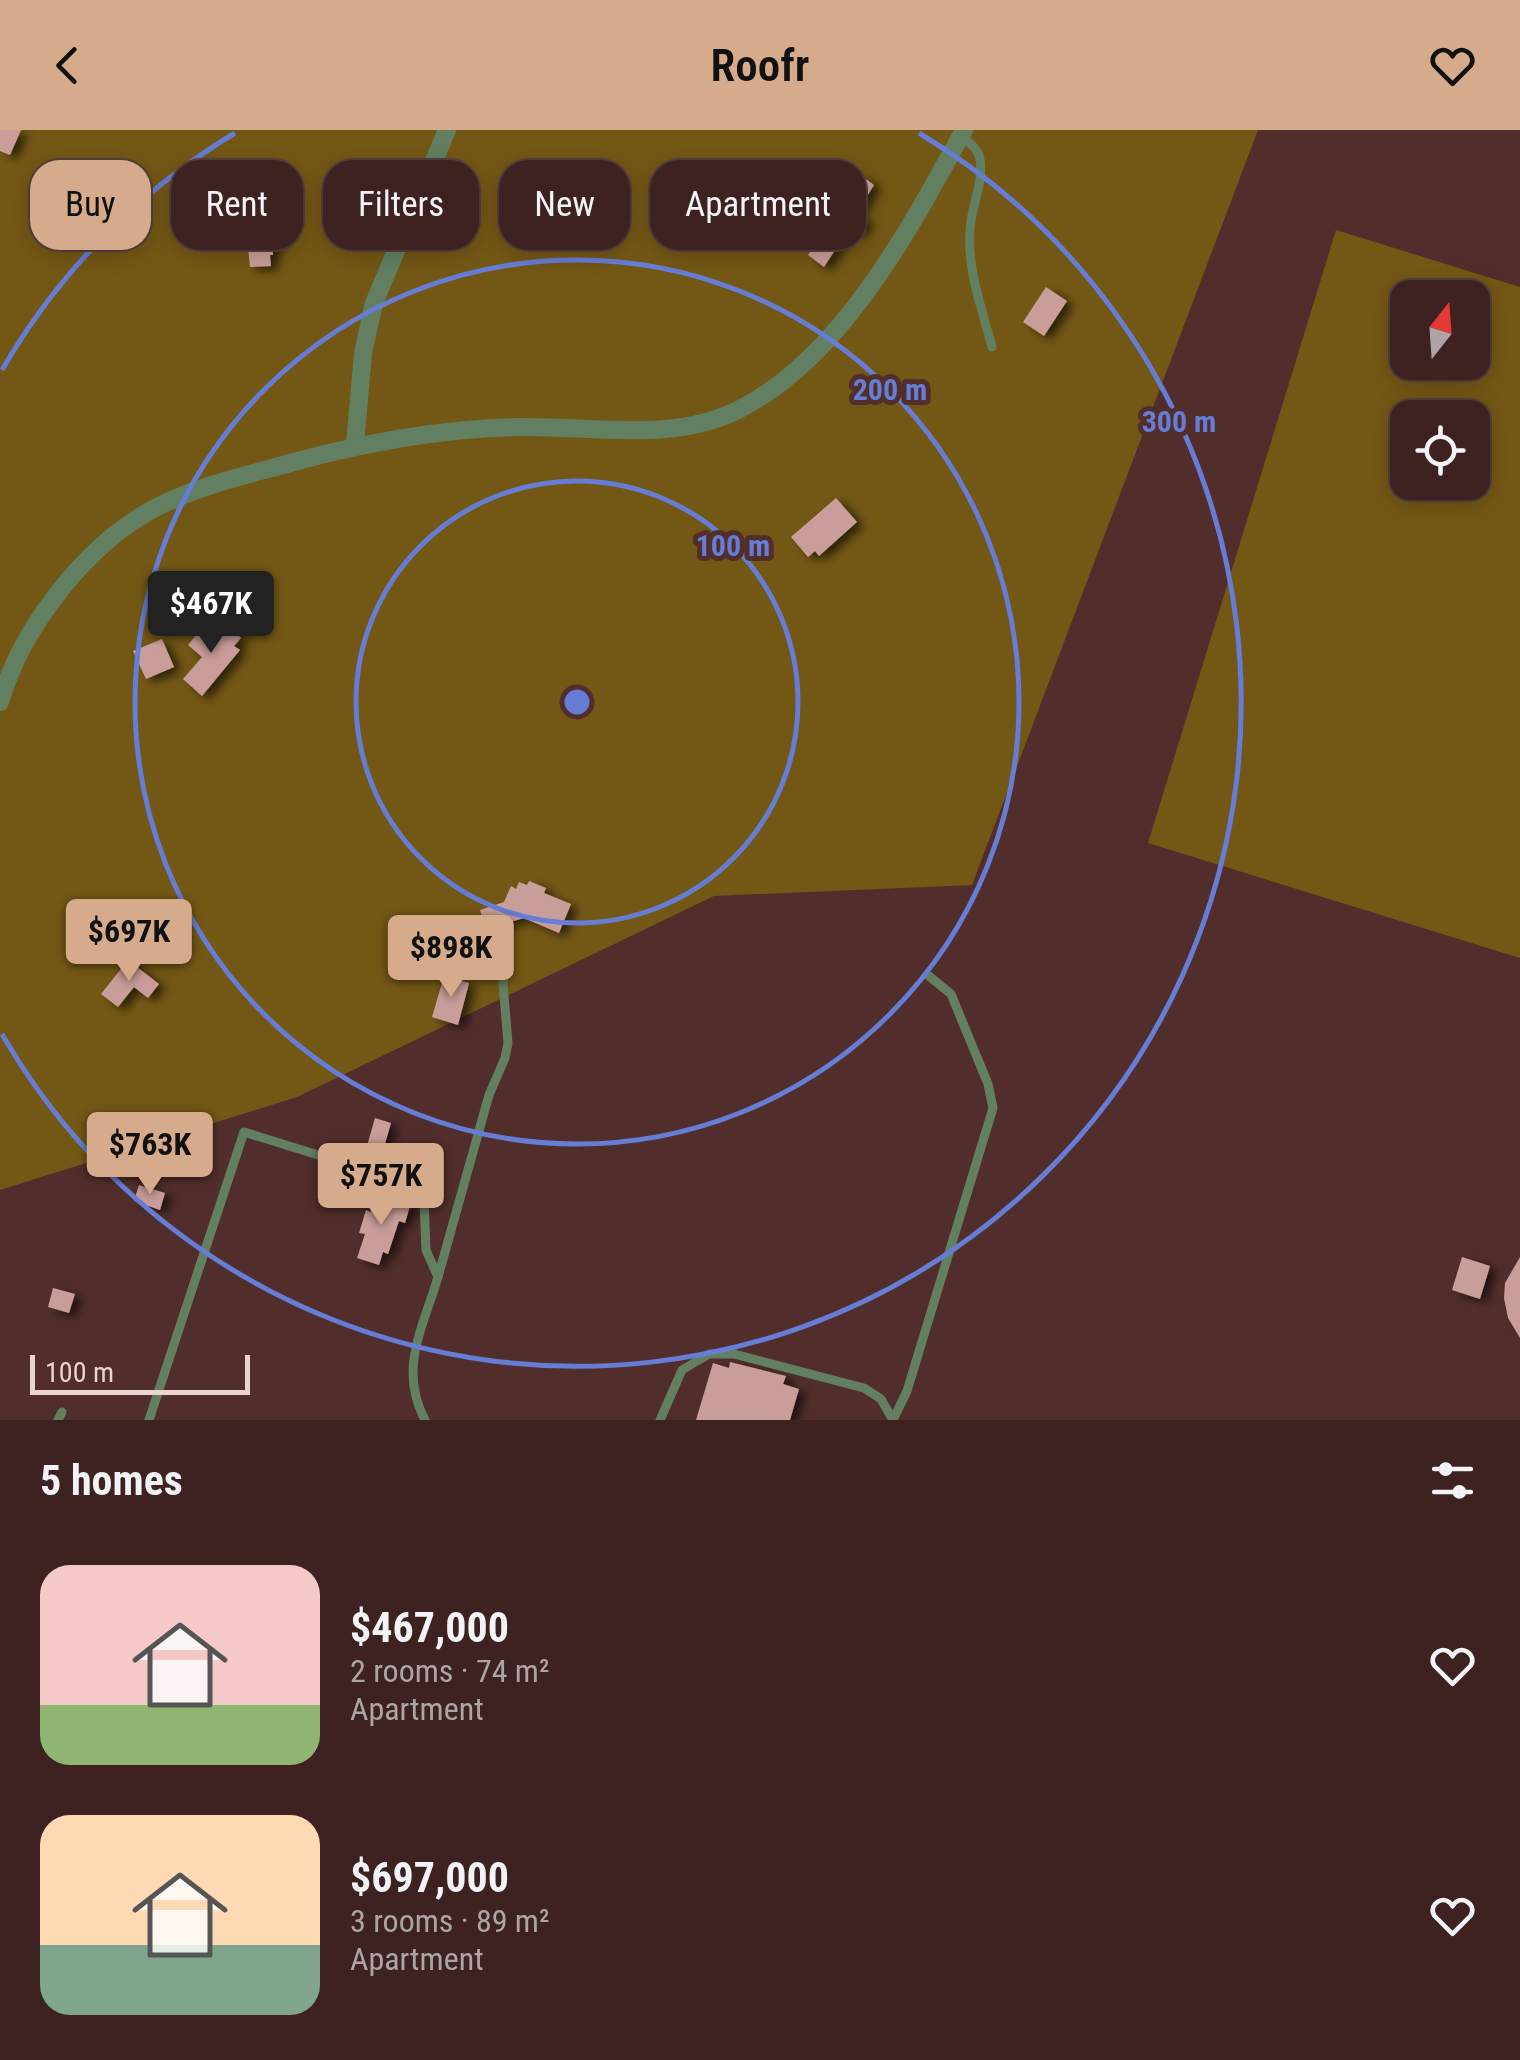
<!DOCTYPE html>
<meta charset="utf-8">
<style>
:root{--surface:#3d2221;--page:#482f2e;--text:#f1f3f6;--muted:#ada4a5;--line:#563f3f;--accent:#d6ab8b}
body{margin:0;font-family:"Roboto Condensed",sans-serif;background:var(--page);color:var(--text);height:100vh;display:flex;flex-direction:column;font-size:38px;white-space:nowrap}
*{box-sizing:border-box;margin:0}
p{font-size:32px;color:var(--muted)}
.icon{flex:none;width:55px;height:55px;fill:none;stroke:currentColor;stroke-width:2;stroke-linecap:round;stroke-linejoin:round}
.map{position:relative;height:1290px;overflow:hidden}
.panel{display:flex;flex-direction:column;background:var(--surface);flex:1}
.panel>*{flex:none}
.hud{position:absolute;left:30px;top:30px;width:1000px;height:90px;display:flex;gap:20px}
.needle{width:65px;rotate:17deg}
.tools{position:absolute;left:1390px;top:150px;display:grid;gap:20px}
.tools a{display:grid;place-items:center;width:100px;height:100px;border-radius:20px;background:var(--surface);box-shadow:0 5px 25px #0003,0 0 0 2px var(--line);font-size:50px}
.scale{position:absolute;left:30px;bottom:25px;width:220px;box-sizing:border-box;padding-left:10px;border:5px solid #ead3d0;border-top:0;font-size:28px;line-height:35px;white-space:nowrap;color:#ead3d0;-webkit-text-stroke:8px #512e2c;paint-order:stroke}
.price{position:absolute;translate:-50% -85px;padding:0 22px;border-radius:10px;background:var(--accent);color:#111;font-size:32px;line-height:65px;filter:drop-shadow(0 2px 5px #0008)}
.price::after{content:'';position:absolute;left:50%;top:60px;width:30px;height:22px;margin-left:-15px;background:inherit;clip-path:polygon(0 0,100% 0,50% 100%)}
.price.selected{background:#222;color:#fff}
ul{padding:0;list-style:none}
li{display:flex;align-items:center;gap:30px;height:250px;padding:0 40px}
li span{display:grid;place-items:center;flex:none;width:280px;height:200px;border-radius:30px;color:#555}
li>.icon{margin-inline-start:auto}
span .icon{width:120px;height:120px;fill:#fffc;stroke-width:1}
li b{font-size:42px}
h2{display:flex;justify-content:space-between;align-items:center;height:120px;padding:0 40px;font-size:42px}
.chip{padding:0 35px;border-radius:30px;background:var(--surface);box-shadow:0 5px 25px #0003,0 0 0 2px var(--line);font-size:35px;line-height:90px}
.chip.selected{background:var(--accent);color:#111}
header{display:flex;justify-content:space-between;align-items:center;height:130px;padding:0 40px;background:var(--accent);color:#111;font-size:45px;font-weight:600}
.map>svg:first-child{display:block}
.green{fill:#735715;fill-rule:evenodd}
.building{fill:#c99d99;filter:url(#shadow)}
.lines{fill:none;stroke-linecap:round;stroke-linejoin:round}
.service{stroke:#637f62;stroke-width:9}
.minor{stroke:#637f62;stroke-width:18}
.ring{fill:none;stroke:#657dd5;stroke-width:5}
.centre{fill:#657dd5;stroke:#512e2c;stroke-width:5}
.ring-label{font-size:30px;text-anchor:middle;font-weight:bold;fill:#657dd5;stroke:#512e2c;stroke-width:10;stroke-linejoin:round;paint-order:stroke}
</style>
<header><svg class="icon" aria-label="back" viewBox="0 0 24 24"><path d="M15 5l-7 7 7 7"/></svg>Roofr<svg class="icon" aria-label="heart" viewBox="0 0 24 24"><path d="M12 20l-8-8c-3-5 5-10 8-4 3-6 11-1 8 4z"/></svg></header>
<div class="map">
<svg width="1520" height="1290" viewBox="0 0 1520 1290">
<defs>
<filter id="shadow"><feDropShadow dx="7" dy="4" stdDeviation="5" flood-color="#0009"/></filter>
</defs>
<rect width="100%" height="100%" fill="#512e2c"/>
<!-- green -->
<g class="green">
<polygon points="0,0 1258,0 972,755 714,766 297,967 0,1060"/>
<path d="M1336,100L1520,157V828L1148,713ZM1408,168H1472V232H1408ZM1408,288H1472V352H1408Z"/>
</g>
<!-- building -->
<g class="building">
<polygon points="0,0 21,0 10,25 0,21"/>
<polygon points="859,44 874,55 856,84 867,91 857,105 849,99 824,137 808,125 823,105 811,96 844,50 852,56"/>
<polygon points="271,76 273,91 278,91 279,103 277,117 273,116 273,125 270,125 271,136 250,137 244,78"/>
<polygon points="1046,157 1067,171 1044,206 1023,192"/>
<polygon points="836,368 857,392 819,426 815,421 808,427 791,407"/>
<polygon points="214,493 228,504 232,500 241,508 234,516 240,520 202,566 183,549 202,527 188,515 205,494 210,498"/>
<polygon points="162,509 174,537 146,549 133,521"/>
<polygon points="529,751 546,758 544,763 571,774 559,803 524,788 486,799 480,780 504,772 511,756 516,759 519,752 527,755"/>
<polygon points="128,830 159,854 148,868 134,857 118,877 101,864"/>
<polygon points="444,846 469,853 458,895 432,887"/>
<polygon points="375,988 391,993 378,1038 362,1033"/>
<polygon points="339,1021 358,1026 350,1053 331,1047"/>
<polygon points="139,1055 165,1063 160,1080 134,1071"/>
<polygon points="376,1065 410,1076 405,1093 399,1091 388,1124 383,1122 379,1135 357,1128 365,1104 359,1103 366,1080 371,1082"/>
<polygon points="1462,1127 1490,1136 1480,1169 1452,1160"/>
<polygon points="1520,1127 1520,1208 1508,1188 1504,1168 1505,1153"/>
<polygon points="53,1158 75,1164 69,1183 48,1177"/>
<polygon points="730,1232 786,1246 783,1254 799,1259 790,1290 696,1290 713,1233 729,1238"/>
</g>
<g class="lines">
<!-- service -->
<g class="service">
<path d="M960,7C970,12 978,18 980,29C984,52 971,77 970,100C967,139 982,179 992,217"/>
<path d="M424,1070L426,1120L438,1147C423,1198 398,1239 425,1290"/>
<polyline points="438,1147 489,965 505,928 508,913 503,854 508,821"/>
<polyline points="58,1290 62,1282"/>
<polyline points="149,1290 244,1002 328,1028"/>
<polyline points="660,1290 682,1240 709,1224 734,1224 864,1258 881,1269 893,1290"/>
<polyline points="893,1290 907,1261 993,978 988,954 951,864 929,846"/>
</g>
<!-- minor -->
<g class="minor">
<polyline points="355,315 363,223 374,173 447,0"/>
<path d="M0,572C22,497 87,413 157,377C200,355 248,345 294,332C367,312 440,299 517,297C590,295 672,314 740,279C843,226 910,98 964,0"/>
</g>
</g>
<!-- distance rings -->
<g class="ring">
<circle cx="577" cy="572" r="221"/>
<circle cx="577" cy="572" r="442"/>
<path d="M2 240A664 664 0 0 1 235 3M919 3A664 664 0 1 1 2 904"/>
</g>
<circle cx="577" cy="572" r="15" class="centre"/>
<g class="ring-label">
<text x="890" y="270">200 m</text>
<text x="1179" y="302">300 m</text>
<text x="733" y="426">100 m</text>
</g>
</svg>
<div class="tools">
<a><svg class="needle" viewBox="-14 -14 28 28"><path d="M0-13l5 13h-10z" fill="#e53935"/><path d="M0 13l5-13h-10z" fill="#ada4a5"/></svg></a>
<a><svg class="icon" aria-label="locate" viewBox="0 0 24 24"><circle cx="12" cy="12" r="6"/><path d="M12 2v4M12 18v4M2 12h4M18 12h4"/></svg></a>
</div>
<div class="scale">100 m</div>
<b class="price selected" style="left:211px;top:526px">$467K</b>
<b class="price" style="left:129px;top:854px">$697K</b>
<b class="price" style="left:451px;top:870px">$898K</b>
<b class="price" style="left:150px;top:1067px">$763K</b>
<b class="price" style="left:381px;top:1098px">$757K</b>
<div class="hud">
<a class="chip selected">Buy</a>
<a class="chip">Rent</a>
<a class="chip">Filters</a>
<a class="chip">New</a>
<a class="chip">Apartment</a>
</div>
</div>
<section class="panel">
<h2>5 homes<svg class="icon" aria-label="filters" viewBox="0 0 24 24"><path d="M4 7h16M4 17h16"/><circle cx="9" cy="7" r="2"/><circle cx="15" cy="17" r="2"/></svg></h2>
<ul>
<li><span style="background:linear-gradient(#f6c9c9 70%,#8fb573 0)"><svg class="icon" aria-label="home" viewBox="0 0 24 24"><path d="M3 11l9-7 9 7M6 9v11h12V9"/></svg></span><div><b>$467,000</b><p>2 rooms · 74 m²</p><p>Apartment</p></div><svg class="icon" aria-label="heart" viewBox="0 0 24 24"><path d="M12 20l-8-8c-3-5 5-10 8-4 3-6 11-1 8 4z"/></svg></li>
<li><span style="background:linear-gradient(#ffd9b3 65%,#7fa58c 0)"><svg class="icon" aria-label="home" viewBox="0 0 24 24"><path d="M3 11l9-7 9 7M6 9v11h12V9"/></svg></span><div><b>$697,000</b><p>3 rooms · 89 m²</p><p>Apartment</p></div><svg class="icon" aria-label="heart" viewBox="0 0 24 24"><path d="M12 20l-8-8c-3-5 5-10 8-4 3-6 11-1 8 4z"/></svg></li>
</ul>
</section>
